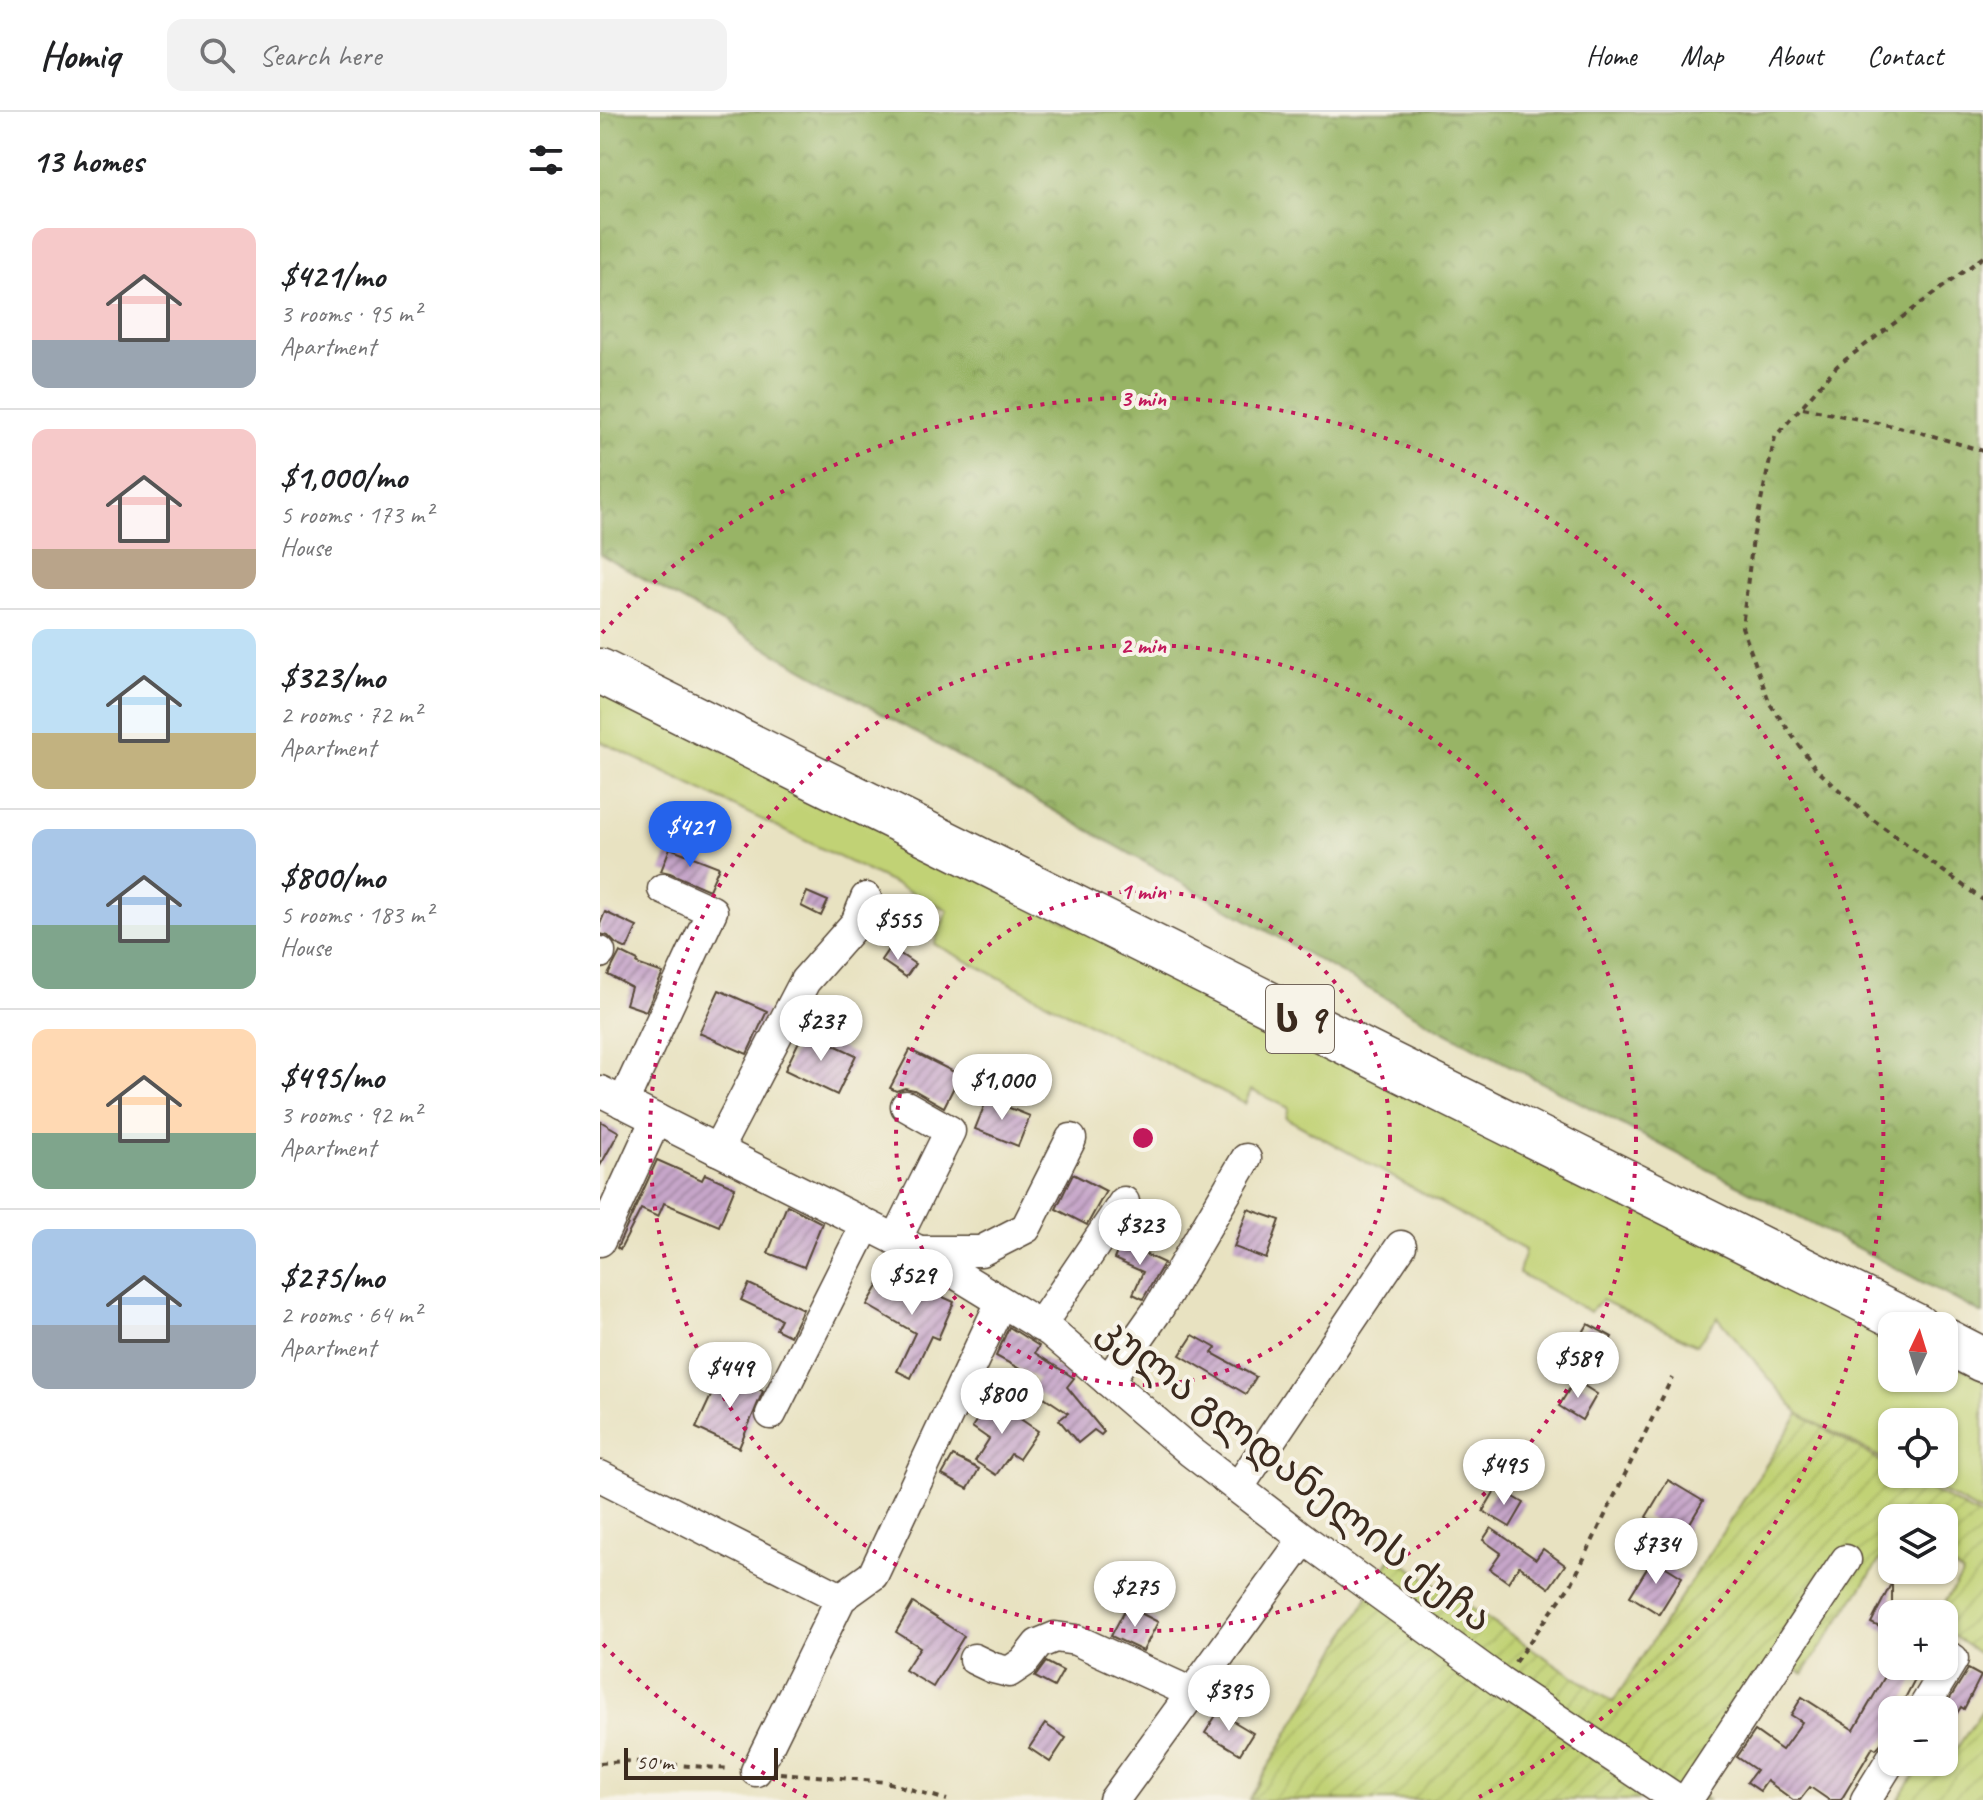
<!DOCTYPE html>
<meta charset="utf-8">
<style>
:root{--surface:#fff;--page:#f2f2f2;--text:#202124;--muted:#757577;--line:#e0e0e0;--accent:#2563eb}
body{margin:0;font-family:Caveat,"Noto Sans Georgian",sans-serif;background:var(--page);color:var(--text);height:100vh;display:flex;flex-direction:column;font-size:30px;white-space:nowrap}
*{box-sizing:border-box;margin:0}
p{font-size:26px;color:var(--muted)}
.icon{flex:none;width:44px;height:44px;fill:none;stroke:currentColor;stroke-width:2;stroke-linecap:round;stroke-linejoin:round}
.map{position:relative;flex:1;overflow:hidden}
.side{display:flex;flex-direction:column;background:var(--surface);width:600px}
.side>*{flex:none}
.needle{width:52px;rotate:4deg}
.tools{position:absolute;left:1278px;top:1200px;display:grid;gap:16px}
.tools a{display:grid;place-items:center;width:80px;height:80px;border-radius:16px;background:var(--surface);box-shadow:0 2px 6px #0004;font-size:40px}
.scale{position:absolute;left:24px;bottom:20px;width:154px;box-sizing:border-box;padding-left:8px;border:4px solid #3b2a1e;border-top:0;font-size:22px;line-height:28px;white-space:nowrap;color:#3b2a1e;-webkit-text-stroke:6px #f7f3e8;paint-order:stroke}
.price{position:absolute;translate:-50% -68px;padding:0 18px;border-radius:28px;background:#fff;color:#222;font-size:26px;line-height:52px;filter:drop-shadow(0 2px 4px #0008)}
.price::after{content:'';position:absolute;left:50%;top:48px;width:24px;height:18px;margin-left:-12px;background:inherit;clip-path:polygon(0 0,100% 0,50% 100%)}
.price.current{background:var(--accent);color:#fff}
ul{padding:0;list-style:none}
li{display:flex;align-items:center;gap:24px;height:200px;padding:0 32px}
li+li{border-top:2px solid var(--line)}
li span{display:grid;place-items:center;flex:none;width:224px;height:160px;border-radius:16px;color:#555}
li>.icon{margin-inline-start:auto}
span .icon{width:96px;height:96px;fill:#fffc;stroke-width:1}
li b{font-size:34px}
h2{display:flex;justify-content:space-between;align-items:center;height:96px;padding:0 32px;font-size:34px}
header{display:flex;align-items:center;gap:48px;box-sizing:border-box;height:112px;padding:0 40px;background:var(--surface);border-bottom:2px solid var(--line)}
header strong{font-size:38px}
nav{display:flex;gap:44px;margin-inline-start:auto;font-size:28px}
.search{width:560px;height:72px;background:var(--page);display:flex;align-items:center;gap:20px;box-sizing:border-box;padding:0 28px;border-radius:16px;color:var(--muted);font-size:30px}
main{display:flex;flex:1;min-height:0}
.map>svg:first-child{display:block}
.grass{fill:#c1d274;stroke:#7e7e49;stroke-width:2}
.forest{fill:url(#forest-crowns);stroke:#6a6f42;stroke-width:2}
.garden{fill:url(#garden-furrows);stroke:#7e7e49;stroke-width:2}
.building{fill:url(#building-hatch)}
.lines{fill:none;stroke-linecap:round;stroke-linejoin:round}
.minor-casing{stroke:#554636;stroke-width:33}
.highway-casing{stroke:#554636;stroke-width:47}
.path{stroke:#554636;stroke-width:4;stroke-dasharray:6 6;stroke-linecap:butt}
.minor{stroke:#fff;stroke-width:30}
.highway{stroke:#fff;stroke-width:44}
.ring{fill:none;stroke:#c2185b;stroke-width:4;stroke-dasharray:4 8}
.labels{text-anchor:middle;stroke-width:8;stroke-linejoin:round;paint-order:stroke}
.shield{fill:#f7f3e8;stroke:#73665b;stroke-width:2}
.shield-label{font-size:38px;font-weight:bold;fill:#3b2a1e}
.street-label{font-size:40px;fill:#3b2a1e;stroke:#f7f3e8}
.centre{fill:#c2185b;stroke:#f7f3e8;stroke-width:4}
.ring-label{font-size:24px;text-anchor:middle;font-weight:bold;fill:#c2185b;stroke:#f7f3e8;stroke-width:8;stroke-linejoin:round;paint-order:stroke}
</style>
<header>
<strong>Homiq</strong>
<div class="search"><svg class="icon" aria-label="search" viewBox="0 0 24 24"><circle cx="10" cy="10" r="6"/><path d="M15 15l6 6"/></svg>Search here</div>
<nav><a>Home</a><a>Map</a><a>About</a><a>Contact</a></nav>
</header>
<main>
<section class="side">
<h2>13 homes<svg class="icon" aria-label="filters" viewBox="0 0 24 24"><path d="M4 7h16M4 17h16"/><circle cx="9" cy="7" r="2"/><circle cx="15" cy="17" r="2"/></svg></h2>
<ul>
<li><span style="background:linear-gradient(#f6c9c9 70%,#9aa5b1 0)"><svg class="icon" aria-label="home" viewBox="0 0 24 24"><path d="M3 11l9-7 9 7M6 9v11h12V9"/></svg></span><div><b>$421/mo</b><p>3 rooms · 95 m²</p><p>Apartment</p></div></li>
<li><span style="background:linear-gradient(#f6c9c9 75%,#b9a48a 0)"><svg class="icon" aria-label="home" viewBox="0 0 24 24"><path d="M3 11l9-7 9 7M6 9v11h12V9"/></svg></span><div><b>$1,000/mo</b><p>5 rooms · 173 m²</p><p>House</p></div></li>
<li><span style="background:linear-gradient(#bfe0f5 65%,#c2b280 0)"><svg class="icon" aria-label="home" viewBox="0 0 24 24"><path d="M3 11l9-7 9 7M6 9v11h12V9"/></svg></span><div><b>$323/mo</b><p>2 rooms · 72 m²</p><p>Apartment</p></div></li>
<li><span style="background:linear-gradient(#a9c7e8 60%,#7fa58c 0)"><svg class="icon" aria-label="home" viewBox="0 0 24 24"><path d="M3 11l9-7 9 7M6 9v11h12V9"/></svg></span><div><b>$800/mo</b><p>5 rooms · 183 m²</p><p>House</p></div></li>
<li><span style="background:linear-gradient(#ffd9b3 65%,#7fa58c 0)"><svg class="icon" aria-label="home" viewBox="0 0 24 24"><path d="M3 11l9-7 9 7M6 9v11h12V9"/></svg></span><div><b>$495/mo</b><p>3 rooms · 92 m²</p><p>Apartment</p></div></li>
<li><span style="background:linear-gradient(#a9c7e8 60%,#9aa5b1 0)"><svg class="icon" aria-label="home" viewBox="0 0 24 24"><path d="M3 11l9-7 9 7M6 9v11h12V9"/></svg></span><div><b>$275/mo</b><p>2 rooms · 64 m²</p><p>Apartment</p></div></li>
</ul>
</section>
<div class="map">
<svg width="1383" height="1688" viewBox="0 0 1383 1688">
<defs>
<pattern id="forest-crowns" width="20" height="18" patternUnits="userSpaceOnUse" patternTransform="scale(2)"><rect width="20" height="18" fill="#98b466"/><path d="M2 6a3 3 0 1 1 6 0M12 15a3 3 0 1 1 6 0" fill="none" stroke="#7d9353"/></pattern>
<pattern id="garden-furrows" width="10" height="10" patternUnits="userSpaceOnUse" patternTransform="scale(2)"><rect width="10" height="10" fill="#c1d274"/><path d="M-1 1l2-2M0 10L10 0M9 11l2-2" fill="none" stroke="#a7b464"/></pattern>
<pattern id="building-hatch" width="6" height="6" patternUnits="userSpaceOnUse" patternTransform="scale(2)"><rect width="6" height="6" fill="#c6a6c9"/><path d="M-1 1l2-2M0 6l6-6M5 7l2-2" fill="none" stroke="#a287a3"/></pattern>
</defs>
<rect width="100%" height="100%" fill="#f7f3e8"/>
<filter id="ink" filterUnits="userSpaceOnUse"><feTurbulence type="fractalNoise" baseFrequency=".0125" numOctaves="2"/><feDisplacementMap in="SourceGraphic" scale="16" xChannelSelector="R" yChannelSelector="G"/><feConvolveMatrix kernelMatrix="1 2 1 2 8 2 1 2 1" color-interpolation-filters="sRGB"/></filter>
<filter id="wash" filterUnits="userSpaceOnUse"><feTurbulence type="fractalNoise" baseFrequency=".006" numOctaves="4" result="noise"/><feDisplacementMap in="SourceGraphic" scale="32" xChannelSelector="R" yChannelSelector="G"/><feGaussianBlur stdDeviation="1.8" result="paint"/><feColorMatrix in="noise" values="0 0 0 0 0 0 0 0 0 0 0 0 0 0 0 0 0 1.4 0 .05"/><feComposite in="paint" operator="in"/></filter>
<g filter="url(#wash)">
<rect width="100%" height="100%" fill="#e8e2c1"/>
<!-- grass -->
<polygon class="grass" points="0,577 1292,1221 1292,1266 1344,1266 1344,1247 1383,1267 1383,1402 1310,1362 1344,1362 1344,1310 1292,1310 1292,1352 1199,1302 1118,1205 1097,1233 1002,1188 990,1200 919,1161 925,1138 686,1006 689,996 651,978 645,992 334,832 348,798 0,629"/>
<!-- forest -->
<polygon class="forest" points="0,0 1383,0 1383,1202 842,918 0,442"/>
<!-- garden -->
<g class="garden">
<polygon points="1199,1302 1292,1356 1292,1362 1302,1362 1383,1406 1383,1544 1344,1518 1344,1502 1336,1502 1363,1462 1344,1449 1344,1406 1292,1406 1292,1430 1203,1562 1187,1552 1099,1683 1107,1688 649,1688 792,1444 1013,1590"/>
<polygon points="1383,1597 1383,1688 1298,1688 1323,1650 1331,1650 1343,1657"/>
</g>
<g id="blocks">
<!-- building -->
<g class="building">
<polygon points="70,736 119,755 109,778 70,761 61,759"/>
<polygon points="207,780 228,789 221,804 201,794"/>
<polygon points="5,800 37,815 27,837 16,832 8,824 0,822 0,812"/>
<polygon points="290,835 315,852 306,865 281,848"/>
<polygon points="20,840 38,849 37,852 63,861 46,899 26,892 31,875 8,863"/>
<polygon points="119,878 167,899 147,942 99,921"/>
<polygon points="204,919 256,943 237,983 185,958"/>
<polygon points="310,938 360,963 344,995 314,978 305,976 296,979 290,976"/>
<polygon points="387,987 430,1004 418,1034 375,1017"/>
<polygon points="0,1009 19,1020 0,1054"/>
<polygon points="57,1048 102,1068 105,1062 135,1075 119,1114 64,1091 58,1105 41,1097 20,1138 17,1136"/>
<polygon points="473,1062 506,1079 487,1113 456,1097"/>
<polygon points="187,1093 222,1111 204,1155 168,1141"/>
<polygon points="648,1097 680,1108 666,1147 634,1135"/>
<polygon points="521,1131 564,1151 543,1187 533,1182 543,1160 514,1147"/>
<polygon points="284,1164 315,1182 319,1174 354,1190 338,1227 331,1224 311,1266 297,1259 315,1221 267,1193"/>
<polygon points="149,1172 203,1197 190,1224 176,1217 181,1207 141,1188"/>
<polygon points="988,1212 1012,1225 998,1250 974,1236"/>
<polygon points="409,1215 439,1234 435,1241 474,1266 467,1275 504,1320 501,1323 494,1318 478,1331 459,1308 468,1301 432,1277 438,1267 396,1244"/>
<polygon points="593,1223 616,1236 612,1241 656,1265 646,1282 580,1243"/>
<polygon points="122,1260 163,1279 139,1336 96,1316"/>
<polygon points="975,1268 997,1282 982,1308 959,1294"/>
<polygon points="391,1287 438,1319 419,1347 411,1342 396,1363 375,1349 389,1327 372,1315"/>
<polygon points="353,1344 379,1357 368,1377 342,1363"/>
<polygon points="1068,1368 1103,1389 1081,1426 1046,1405"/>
<polygon points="897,1375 924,1391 910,1415 883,1399"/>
<polygon points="891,1416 936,1447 943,1437 965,1453 949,1476 919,1454 908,1470 890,1457 901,1441 883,1428"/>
<polygon points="1053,1447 1082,1465 1059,1502 1030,1484"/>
<polygon points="1292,1470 1292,1521 1271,1511"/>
<polygon points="313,1491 364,1524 333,1575 305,1558 320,1535 296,1520"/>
<polygon points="527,1494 558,1510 543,1539 511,1524"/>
<polygon points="446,1550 463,1559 454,1575 435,1565"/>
<polygon points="1291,1554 1328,1554 1322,1563 1318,1561 1299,1598 1292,1598 1292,1619 1276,1637 1273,1635 1241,1688 1229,1688 1210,1675 1200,1688 1193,1688 1167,1669 1160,1679 1147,1670 1156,1658 1137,1645 1155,1619 1182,1638 1202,1610 1191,1603 1202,1585 1254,1618"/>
<polygon points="1368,1557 1381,1564 1364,1597 1361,1595 1344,1621 1344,1596"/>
<polygon points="618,1600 653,1621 640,1642 605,1621"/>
<polygon points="445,1612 466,1626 450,1650 429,1636"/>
</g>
</g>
</g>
<g filter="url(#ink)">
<use href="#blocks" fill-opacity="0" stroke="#554636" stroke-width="2"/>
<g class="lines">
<!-- minor casing -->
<g class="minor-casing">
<g id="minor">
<polyline points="0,841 0,840"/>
<polyline points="0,979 319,1139 451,1220 591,1340 704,1427 901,1570 1078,1688"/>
<polyline points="23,991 112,799 63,777"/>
<polyline points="117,1038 205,869 256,811 266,786"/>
<polyline points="296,1128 350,1019 306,994"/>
<polyline points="0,1129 56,1007"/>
<polyline points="319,1139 381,1139 426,1116 471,1027"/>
<polyline points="440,1214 524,1090"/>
<polyline points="508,1269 557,1199 646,1047"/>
<polyline points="171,1302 266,1113"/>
<polyline points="0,1364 241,1486"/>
<polyline points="638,1376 801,1134"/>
<polyline points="374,1547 393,1556 409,1560 424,1550 438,1532 455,1525 476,1528 592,1581"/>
<polyline points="1322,1598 1353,1547"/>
<polyline points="156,1659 241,1486 273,1463 401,1190"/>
<polyline points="514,1688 704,1427"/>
<polyline points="1087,1688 1246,1448"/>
<polyline points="1266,1688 1292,1646"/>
</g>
</g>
<!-- highway casing -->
<g class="highway-casing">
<g id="highway">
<polyline points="0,559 1316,1214"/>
<polyline points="1344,1228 1383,1248"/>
</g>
</g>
<!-- path -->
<g class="path">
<polyline points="1383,145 1237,254 1175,325 1153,426 1142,515 1170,592 1216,657 1268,704 1383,788"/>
<polyline points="1203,296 1313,318 1383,339"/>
<polyline points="915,1550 972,1471 1072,1266"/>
<polyline points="0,1651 25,1649 131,1657"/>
<polyline points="180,1661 286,1670 347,1688"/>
</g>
<!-- minor -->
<use href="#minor" class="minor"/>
<!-- highway -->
<use href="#highway" class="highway"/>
</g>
</g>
<!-- distance rings -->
<g class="ring">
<circle cx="543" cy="1026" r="247"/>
<circle cx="543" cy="1026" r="493"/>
<path d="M207 1685A740 740 0 0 1 2 1531M2 521A740 740 0 1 1 879 1685"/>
</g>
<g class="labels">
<!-- shield labels -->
<rect class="shield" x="666" y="873" width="68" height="68" rx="6"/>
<g class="shield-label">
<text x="700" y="920">ს 9</text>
</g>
<!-- street labels -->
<g class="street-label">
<text transform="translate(696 1361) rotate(38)" y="14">კულა გლდანელის ქუჩა</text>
</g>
</g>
<circle cx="543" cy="1026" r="12" class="centre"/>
<g class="ring-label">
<text x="543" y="294">3 min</text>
<text x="543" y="541">2 min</text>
<text x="543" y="787">1 min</text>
</g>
</svg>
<div class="tools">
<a><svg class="needle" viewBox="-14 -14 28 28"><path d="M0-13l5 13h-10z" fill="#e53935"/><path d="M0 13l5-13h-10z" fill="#757577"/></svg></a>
<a><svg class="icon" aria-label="locate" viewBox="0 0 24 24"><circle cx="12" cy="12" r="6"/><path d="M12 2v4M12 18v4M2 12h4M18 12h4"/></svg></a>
<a><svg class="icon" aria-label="layers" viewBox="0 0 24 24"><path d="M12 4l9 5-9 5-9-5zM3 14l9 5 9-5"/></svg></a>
<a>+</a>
<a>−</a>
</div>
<div class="scale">50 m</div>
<b class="price current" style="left:90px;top:757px">$421</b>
<b class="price" style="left:298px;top:850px">$555</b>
<b class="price" style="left:221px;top:951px">$237</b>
<b class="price" style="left:402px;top:1010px">$1,000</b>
<b class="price" style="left:540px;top:1155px">$323</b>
<b class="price" style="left:312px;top:1205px">$529</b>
<b class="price" style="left:978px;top:1288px">$589</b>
<b class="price" style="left:130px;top:1298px">$449</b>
<b class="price" style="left:402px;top:1324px">$800</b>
<b class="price" style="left:904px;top:1395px">$495</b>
<b class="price" style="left:1056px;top:1474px">$734</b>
<b class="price" style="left:535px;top:1517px">$275</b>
<b class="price" style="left:629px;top:1621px">$395</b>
</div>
</main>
